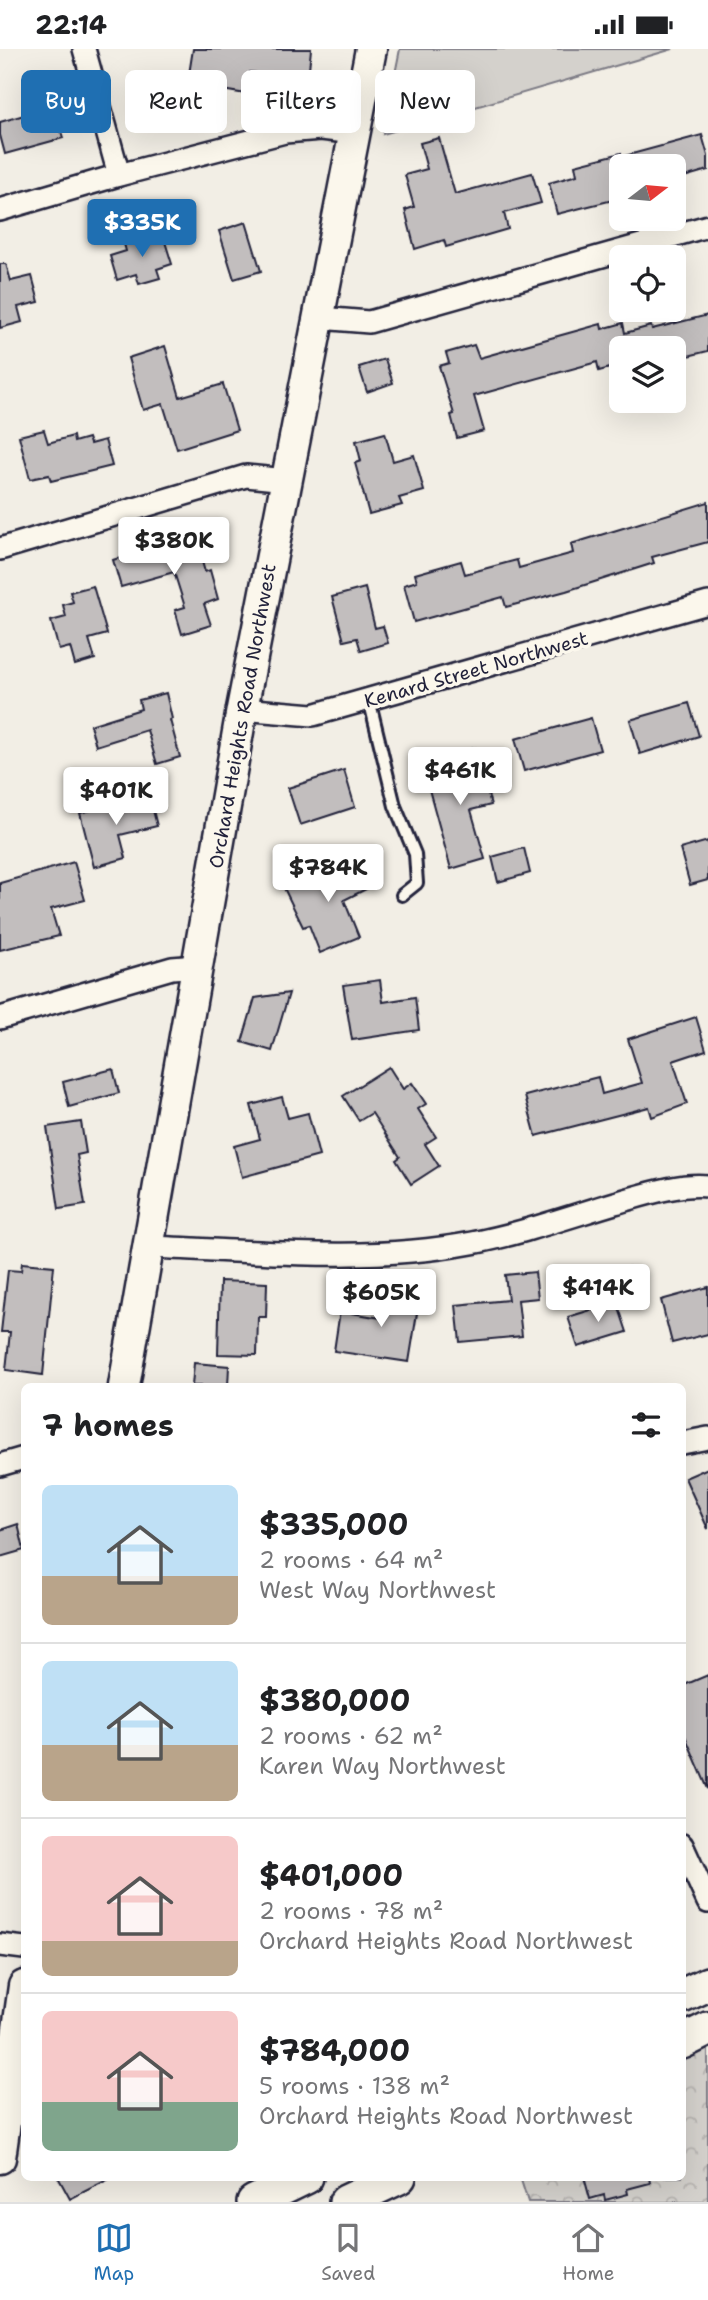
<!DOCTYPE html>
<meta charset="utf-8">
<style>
:root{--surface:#fff;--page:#f2f2f2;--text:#202124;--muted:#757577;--line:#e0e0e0;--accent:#1f6fb2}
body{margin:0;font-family:"Shantell Sans",sans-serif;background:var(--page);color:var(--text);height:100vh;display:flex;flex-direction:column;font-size:26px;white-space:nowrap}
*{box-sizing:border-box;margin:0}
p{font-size:23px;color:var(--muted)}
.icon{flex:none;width:38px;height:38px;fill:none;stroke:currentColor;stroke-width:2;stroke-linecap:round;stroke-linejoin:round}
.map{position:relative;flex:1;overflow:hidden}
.side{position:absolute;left:21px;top:1334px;width:665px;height:798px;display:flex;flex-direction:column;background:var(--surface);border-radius:10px;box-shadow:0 7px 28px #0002}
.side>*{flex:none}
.top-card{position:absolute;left:21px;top:21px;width:667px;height:63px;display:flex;gap:14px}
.needle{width:46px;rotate:74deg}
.tools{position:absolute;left:609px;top:105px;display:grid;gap:14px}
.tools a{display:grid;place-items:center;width:77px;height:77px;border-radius:10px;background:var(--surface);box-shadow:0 7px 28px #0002;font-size:35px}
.price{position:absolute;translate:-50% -60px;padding:0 16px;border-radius:7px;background:#fff;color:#222;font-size:23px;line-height:46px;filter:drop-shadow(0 2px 4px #0008)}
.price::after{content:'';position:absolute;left:50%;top:42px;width:21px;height:16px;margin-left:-10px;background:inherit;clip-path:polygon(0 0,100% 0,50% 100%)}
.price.selected{background:var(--accent);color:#fff}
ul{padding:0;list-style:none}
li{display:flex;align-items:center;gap:21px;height:175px;padding:0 21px}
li+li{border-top:2px solid var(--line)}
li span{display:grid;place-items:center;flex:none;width:196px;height:140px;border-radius:10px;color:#555}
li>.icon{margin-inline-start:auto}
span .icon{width:84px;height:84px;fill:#fffc;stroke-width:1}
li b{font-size:30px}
h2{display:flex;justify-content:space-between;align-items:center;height:84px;padding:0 21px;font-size:30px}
.tag{padding:0 24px;border-radius:10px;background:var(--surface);box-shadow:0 7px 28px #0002;font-size:24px;line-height:63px}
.tag.selected{background:var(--accent);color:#fff}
.status{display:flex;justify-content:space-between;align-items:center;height:49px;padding:0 35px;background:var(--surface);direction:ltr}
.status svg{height:19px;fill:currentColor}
.tab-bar{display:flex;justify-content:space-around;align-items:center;height:98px;border-top:2px solid var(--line);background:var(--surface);font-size:19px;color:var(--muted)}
.tab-bar a{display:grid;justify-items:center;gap:4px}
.tab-bar .selected{color:var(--accent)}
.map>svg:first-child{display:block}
.forest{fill:url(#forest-crowns);stroke:#7b7a84;stroke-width:2}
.park{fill:#d4d1cc;stroke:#7b7a84;stroke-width:2}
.building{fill:#c2bebe;stroke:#22223b;stroke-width:2}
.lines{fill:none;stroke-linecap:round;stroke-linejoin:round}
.lane-casing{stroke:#22223b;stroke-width:16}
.street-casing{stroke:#22223b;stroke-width:26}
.secondary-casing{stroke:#22223b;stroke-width:35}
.primary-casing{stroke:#22223b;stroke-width:38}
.lane{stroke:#fbf7ec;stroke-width:10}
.street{stroke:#fbf7ec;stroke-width:21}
.secondary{stroke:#fbf7ec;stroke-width:30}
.primary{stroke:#fbf7ec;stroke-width:33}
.labels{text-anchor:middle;stroke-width:7;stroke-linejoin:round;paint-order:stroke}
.street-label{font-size:19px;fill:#22223b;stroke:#fbf7ec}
</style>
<div class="status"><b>22:14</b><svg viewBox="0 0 49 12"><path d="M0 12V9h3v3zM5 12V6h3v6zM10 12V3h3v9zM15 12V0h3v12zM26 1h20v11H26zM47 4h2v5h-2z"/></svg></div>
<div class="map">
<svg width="708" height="2153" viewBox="0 0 708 2153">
<defs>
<pattern id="forest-crowns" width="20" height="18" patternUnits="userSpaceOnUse" patternTransform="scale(1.75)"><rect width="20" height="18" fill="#d4d1cc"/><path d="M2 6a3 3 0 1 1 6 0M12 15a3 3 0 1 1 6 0" fill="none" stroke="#b6b3b0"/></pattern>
</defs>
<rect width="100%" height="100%" fill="#f2eee5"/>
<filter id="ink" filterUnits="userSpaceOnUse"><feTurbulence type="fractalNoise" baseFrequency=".0143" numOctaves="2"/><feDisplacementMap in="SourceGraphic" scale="14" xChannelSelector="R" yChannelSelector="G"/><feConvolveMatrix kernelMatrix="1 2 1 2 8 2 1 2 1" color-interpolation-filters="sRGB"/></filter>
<g filter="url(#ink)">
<!-- forest -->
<polygon class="forest" points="708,1975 708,2153 528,2153 520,2128 682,2128 683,1988"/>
<!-- park -->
<polygon class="park" points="400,0 673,0 383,85"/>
<!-- building -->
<g class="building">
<polygon points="193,0 311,0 308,30 250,23 246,45 222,41 221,50 186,44"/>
<polygon points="52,50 63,89 5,105 0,86 0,73 31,64 28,56"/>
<polygon points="702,86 708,107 708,121 674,131 674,117 621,117 621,149 557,165 549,134 577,126 575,116 621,104 621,108"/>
<polygon points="439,89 455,145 532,124 541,154 504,164 508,180 446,198 444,191 415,200 405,161 414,158 405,126 427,120 420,94"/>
<polygon points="246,173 261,222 234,230 219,182"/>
<polygon points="162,183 172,215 157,220 160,229 139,235 136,225 117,231 110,207 126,202 124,195"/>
<polygon points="0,215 6,215 11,232 32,227 39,253 18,258 22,273 0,279"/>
<polygon points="708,266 708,302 676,310 674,299 621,299 621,316 599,322 597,313 474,347 484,382 457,389 451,366 454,365 439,317 449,314 446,304 474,296 479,309 601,275 602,280 623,274 625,284 651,277 652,280"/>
<polygon points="165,297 180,348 223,335 237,381 177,400 163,355 143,361 128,309"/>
<polygon points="385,310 393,334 367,343 359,318"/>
<polygon points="44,381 48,394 73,387 74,393 88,389 90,395 105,391 112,417 51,432 49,426 30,430 19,387"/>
<polygon points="385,384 393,412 414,406 424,442 399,449 402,456 369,465 355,414 361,412 356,392"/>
<polygon points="708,453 708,493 652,508 654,514 566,542 506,558 503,548 414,573 404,536 417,532 415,525 461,512 465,525 517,511 519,519 573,504 571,495"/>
<polygon points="194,485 205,523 210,521 218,550 204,555 211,576 182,585 175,561 185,558 174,523 121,538 113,511"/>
<polygon points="93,537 107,585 89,590 95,610 75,616 70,598 59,601 51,572 66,568 63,556 73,553 70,543"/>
<polygon points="365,539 375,579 383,577 388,594 361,602 357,589 344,592 332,548"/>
<polygon points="166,644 172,670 170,671 180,708 157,715 147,681 96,697 90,676 141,660 139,651"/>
<polygon points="689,654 699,687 640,705 630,671"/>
<polygon points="591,669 600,701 524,722 515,690"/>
<polygon points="475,699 491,756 471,761 485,810 451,820 425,726 454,718 450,706"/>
<polygon points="344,721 355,758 300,776 288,739"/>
<polygon points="149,745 157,777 120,786 126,809 94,818 80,764"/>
<polygon points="708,792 708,831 690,836 680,800"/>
<polygon points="524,799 530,824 498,833 492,808"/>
<polygon points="361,811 374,836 344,851 359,888 320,904 309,876 303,878 281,833 305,821 312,835"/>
<polygon points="74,813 85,851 51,860 59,887 0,901 0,834"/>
<polygon points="380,931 383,953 415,948 419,981 352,991 343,936"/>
<polygon points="289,944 272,1002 242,993 255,949"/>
<polygon points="696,968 706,1001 673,1012 687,1055 652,1068 649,1058 536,1087 525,1047 598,1028 602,1045 642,1034 628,990"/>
<polygon points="389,1018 403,1040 412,1034 426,1055 418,1060 436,1088 425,1095 439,1117 411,1135 396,1111 400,1108 372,1064 359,1072 343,1047"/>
<polygon points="113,1020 119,1044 69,1058 63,1033"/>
<polygon points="282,1048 288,1069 308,1064 319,1107 242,1128 234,1097 260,1090 251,1056"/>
<polygon points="81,1073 86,1104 77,1106 85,1156 59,1160 47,1078"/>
<polygon points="22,1214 54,1217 43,1326 6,1321 10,1283 1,1283 8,1221 21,1222"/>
<polygon points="628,1218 635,1246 609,1253 601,1225"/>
<polygon points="535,1223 538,1249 518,1251 522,1287 460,1293 456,1256 508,1251 505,1226"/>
<polygon points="220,1232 267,1234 266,1268 258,1268 257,1306 218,1305"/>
<polygon points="708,1238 708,1285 672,1294 661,1251"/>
<polygon points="385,1241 420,1246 409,1313 334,1302 340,1262 381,1269"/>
<polygon points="617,1253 627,1283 578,1298 568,1268"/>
<polygon points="194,1314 229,1317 228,1337 192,1337"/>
<polygon points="708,1419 708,1480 685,1429"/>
<polygon points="18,1475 24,1501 0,1508 0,1481"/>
<polygon points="708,1626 708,1740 682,1680 682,1637"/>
<polygon points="58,2128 113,2128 70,2150"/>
<polygon points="584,2128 649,2128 650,2134 627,2140 628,2145 605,2151 604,2146 590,2150"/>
</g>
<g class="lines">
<!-- lane casing -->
<g class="lane-casing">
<polyline id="lane" points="369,650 395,757 415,805 417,834 402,846"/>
</g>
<!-- street casing -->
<g class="street-casing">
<g id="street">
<polyline points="84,0 119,126"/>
<polyline points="0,161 119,126 285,83 321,80 355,84"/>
<polyline points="320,269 369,273 708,177"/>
<polyline points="0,500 246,427 287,431"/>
<polyline points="242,660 313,666 708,554"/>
<polyline points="0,969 172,919 197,917"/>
<path d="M149,1198C256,1202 366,1214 472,1194C520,1185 568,1168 615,1154C644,1146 677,1134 708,1137"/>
<polyline points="682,1394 708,1389"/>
<polyline points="0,1416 24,1409"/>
<polyline points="682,1796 708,1853"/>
<polyline points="0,1896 24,1899"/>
</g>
</g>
<!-- secondary casing -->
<g class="secondary-casing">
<g id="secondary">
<polyline points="124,1337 242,660 371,0"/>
<polyline points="0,2109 24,1937"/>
</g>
</g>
<!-- primary casing -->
<g class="primary-casing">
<g id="primary">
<polyline points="682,1947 708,1935"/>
<polyline points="682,1993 708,1980"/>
<polyline points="254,2153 306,2128"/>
<polyline points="346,2153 399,2128"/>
</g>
</g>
<!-- lane -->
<use href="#lane" class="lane"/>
<!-- street -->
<use href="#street" class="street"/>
<!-- secondary -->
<use href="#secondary" class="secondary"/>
<!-- primary -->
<use href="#primary" class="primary"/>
</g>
</g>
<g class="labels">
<!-- street labels -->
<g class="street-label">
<text transform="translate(476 620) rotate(-16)" y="7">Kenard Street Northwest</text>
<text transform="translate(242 667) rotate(-80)" y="7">Orchard Heights Road Northwest</text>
</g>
</g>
</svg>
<div class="tools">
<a><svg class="needle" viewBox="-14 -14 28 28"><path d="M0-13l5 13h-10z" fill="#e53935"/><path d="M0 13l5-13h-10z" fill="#757577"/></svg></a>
<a><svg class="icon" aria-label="locate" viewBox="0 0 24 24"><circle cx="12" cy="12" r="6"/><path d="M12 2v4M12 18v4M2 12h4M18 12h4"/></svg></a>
<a><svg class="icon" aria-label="layers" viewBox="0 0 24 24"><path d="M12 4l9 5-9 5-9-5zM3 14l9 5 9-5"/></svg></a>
</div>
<b class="price selected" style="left:142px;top:210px">$335K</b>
<b class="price" style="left:174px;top:528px">$380K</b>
<b class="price" style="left:460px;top:758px">$461K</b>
<b class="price" style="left:116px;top:778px">$401K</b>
<b class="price" style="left:328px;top:855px">$784K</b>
<b class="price" style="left:598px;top:1275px">$414K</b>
<b class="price" style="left:381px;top:1280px">$605K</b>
<div class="top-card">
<a class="tag selected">Buy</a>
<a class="tag">Rent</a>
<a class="tag">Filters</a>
<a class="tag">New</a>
</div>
<section class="side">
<h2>7 homes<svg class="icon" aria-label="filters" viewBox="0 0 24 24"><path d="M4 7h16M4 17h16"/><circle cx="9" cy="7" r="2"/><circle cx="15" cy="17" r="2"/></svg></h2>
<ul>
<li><span style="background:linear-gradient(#bfe0f5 65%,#b9a48a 0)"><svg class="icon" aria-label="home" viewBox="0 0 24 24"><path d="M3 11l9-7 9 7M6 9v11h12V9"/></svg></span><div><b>$335,000</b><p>2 rooms · 64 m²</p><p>West Way Northwest</p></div></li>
<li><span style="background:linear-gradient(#bfe0f5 60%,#b9a48a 0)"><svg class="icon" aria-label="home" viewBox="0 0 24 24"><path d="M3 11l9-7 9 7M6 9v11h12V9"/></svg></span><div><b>$380,000</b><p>2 rooms · 62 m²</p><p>Karen Way Northwest</p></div></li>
<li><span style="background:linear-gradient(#f6c9c9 75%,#b9a48a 0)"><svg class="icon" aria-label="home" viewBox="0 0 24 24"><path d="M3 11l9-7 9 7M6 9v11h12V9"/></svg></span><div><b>$401,000</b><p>2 rooms · 78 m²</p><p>Orchard Heights Road Northwest</p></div></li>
<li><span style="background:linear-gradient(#f6c9c9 65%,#7fa58c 0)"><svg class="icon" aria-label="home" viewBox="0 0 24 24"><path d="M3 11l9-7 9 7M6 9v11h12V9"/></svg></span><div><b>$784,000</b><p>5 rooms · 138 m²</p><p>Orchard Heights Road Northwest</p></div></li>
</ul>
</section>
</div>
<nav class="tab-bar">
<a class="selected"><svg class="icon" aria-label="map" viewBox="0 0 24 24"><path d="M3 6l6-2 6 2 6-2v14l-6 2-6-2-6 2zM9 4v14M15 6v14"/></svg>Map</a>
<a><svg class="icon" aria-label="saved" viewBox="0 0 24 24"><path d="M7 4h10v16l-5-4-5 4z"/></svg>Saved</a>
<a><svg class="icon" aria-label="home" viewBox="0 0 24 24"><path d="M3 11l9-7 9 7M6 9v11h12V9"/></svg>Home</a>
</nav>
